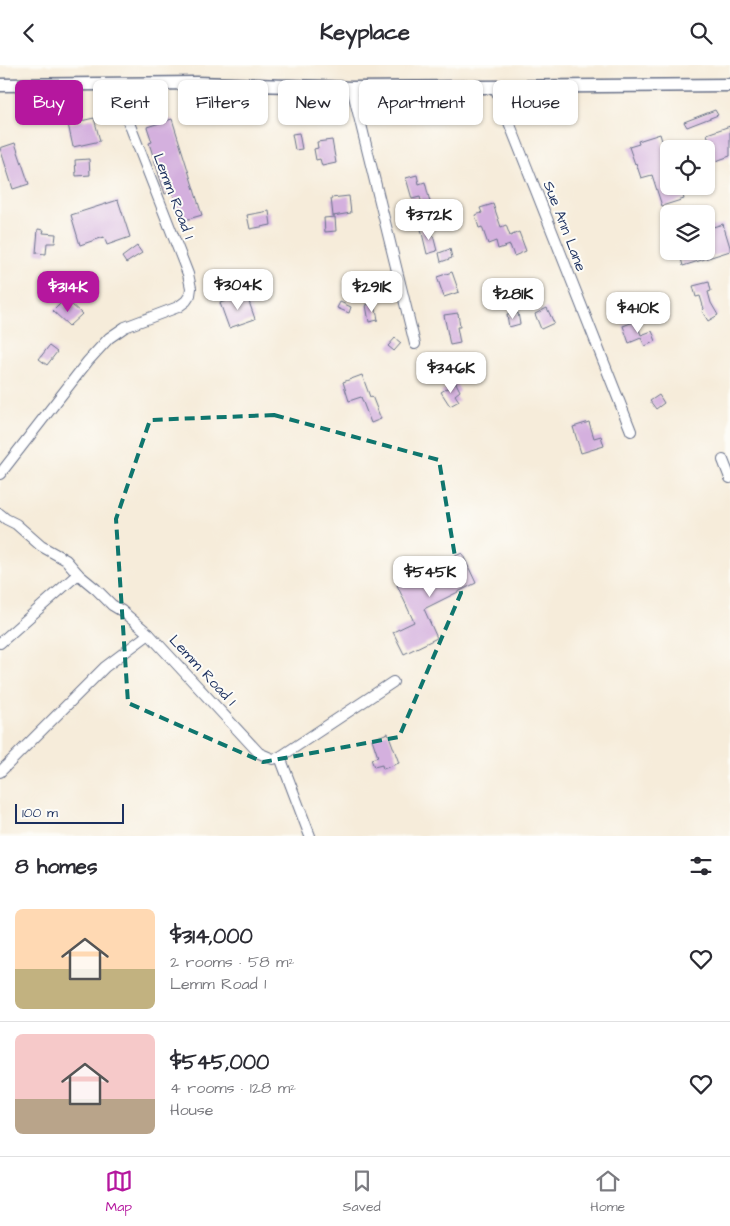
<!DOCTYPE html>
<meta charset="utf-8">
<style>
:root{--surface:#fff;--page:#f2f2f3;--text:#2b2b33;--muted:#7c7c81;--line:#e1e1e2;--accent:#b5179e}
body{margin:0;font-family:"Architects Daughter",sans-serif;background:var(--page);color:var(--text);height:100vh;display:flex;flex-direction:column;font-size:19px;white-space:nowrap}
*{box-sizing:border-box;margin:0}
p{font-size:16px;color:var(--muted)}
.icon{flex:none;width:28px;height:28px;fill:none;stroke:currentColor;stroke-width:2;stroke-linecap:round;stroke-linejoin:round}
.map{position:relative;height:771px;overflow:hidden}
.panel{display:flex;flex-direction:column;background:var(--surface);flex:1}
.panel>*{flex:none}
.top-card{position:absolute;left:15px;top:15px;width:700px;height:45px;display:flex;gap:10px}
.tools{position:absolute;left:660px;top:75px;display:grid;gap:10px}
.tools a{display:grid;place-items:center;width:55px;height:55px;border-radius:8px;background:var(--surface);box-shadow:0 1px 4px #0004;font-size:25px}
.scale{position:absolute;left:15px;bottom:12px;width:109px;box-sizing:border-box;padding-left:5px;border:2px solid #1b2f5e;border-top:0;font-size:14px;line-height:18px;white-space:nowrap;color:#1b2f5e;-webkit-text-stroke:4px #fdfcf7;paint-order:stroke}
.price{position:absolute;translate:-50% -42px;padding:0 11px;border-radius:10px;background:#fff;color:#222;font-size:16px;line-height:32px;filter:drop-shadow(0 1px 2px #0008)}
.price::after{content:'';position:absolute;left:50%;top:30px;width:15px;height:11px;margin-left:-8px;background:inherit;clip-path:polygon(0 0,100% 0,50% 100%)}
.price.on{background:var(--accent);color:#fff}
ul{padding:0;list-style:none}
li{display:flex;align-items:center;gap:15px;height:125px;padding:0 15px}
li+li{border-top:1px solid var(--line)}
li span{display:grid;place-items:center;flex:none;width:140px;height:100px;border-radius:8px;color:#555}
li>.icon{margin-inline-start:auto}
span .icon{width:60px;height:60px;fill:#fffc;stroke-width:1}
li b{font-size:21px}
h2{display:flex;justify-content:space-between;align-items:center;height:60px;padding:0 15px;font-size:21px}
.tag{padding:0 18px;border-radius:8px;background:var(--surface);box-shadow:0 1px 4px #0004;font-size:18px;line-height:45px}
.tag.on{background:var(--accent);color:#fff}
header{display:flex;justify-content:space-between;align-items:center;height:65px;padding:0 15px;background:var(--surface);font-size:22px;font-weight:800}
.dock{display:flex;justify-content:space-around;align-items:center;height:70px;border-top:1px solid var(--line);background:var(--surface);font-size:14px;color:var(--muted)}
.dock a{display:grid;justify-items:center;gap:2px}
.dock .on{color:var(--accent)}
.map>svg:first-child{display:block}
.building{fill:#d4b0de}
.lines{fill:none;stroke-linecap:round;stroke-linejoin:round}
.minor-casing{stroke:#687189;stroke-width:12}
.major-casing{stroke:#687189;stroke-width:15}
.minor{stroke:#fff;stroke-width:10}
.major{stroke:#fff;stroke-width:12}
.marked{fill:none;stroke:#0f766e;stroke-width:4;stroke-dasharray:10 6;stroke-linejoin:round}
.labels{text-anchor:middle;stroke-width:4;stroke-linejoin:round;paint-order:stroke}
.street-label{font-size:15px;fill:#1b2f5e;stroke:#fdfcf7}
</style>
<header><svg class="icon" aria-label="back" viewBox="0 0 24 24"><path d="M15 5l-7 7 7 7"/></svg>Keyplace<svg class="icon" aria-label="search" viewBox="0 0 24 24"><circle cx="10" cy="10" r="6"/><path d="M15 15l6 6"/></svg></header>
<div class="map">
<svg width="730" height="771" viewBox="0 0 730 771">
<rect width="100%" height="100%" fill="#fdfcf7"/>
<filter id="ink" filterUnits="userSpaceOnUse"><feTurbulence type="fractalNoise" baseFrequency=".02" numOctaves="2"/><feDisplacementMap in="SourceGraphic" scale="10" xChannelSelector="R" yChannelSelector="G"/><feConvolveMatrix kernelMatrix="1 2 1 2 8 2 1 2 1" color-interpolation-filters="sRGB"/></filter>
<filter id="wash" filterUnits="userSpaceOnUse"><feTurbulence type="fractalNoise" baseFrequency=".0096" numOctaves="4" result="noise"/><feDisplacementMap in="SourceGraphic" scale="20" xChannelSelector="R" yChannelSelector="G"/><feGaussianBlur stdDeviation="1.12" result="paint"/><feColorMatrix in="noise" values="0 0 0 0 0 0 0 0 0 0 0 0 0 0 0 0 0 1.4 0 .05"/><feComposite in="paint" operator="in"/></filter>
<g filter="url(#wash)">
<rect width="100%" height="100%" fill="#f6ecda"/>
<g id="blocks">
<!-- building -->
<g class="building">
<polygon points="715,45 718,50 687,62 684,57"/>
<polygon points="94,53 100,76 73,82 68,59"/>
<polygon points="172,54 202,150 182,156 172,126 165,129 149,78 152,77 147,62"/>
<polygon points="730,61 730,91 716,96 707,69"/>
<polygon points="299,68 302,84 295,85 292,69"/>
<polygon points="660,69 665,86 669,85 669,121 680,121 684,134 662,141 652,110 641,113 636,98 635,99 629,82 639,79 638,76"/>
<polygon points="332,75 336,98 322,101 320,94 316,95 314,84 318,83 317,77"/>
<polygon points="15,78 29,119 13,124 0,83"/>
<polygon points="89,94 90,110 76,111 75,95"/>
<polygon points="417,110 419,119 425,117 430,137 422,139 420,132 412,134 406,113"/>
<polygon points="349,131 351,148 333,151 331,133"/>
<polygon points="118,135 130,172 107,180 104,172 80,180 71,150"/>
<polygon points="493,139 501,162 506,160 510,171 519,167 526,186 514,191 510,180 498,184 496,176 488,179 482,162 479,163 475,150 482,148 480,143"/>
<polygon points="706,145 707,145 713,162 723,159 730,182 730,186 683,201 679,186 706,186"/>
<polygon points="269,146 271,160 250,164 247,150"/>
<polygon points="335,152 336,166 325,167 324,153"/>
<polygon points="427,162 429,171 433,170 437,186 427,189 421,164"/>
<polygon points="38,164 44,165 43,168 56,169 55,178 47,178 46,189 36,188"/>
<polygon points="137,181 142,188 126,198 122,192"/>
<polygon points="450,184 452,193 441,197 439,188"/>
<polygon points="452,207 459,227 444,232 437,212"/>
<polygon points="709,217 711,226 708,227 711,238 718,250 708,256 702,246 704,244 700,231 696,232 693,221"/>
<rect x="75" y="218" width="15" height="11"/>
<polygon points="246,228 255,254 229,263 220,238"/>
<polygon points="340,237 351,242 349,248 337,243"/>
<polygon points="61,238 66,242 70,238 82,249 69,261 53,246"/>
<polygon points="375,238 378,255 369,257 366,240"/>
<polygon points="547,243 554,258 541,264 535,249"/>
<polygon points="458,248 460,262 457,262 460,278 450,280 444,250"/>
<polygon points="518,248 520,259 509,262 507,250"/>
<polygon points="636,256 641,270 652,266 656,276 645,281 641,273 629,278 623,261"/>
<polygon points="395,273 401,278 394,286 388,281"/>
<polygon points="49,281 57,287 47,300 39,294"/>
<polygon points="362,310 370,332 372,331 381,354 371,358 361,332 349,336 343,317"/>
<polygon points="456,318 460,326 455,330 459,336 450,341 441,327"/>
<polygon points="659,330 664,338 656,344 650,336"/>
<polygon points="589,357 594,373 601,371 604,381 581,388 573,362"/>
<polygon points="462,488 476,518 424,544 437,573 404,589 393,567 414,557 397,520 413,513 409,505 417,501 420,508"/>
<polygon points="388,668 399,698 383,704 382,700 374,702 371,694 378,692 372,674"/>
</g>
</g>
</g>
<g filter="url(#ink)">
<use href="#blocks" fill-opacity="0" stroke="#687189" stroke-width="1"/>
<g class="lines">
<!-- minor casing -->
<g class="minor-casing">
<g id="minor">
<polyline points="495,22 631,366"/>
<polyline points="352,23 415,279"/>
<polyline points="723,395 730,413"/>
<polyline points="0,409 88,296 109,273 125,262 178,242 186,236 190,230 191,223 188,209 122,40 115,19"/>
<polyline points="0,449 6,454 16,459 41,481 66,495 79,510 96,524 112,540 122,546 149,569 259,688 273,694 280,692 393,617"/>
<polyline points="0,578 78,509"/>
<polyline points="280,692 310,771"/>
<polyline points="0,707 105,602 149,569"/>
</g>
</g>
<!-- major casing -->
<g class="major-casing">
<polyline id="major" points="0,20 197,18 352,23 730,20"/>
</g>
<!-- minor -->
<use href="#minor" class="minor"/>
<!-- major -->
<use href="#major" class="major"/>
</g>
</g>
<!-- marked area -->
<path class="marked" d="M274,350L439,395L461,528L399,672L263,697L128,638L116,454L150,355Z"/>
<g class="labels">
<!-- street labels -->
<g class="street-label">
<text transform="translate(174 131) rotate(69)" y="5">Lemm Road 1</text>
<text transform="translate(565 161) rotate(69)" y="5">Sue Ann Lane</text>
<text transform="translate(203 605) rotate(47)" y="5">Lemm Road 1</text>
</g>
</g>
</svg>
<div class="tools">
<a><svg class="icon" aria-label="locate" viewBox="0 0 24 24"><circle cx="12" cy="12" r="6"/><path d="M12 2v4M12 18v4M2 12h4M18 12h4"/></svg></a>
<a><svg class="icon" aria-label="layers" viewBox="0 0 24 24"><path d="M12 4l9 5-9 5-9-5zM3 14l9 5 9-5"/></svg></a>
</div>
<div class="scale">100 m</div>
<b class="price" style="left:429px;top:176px">$372K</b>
<b class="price" style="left:238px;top:246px">$304K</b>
<b class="price on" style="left:68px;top:248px">$314K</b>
<b class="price" style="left:372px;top:248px">$291K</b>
<b class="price" style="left:513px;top:255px">$281K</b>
<b class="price" style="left:638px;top:269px">$410K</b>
<b class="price" style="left:451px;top:329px">$346K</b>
<b class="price" style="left:430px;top:533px">$545K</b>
<div class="top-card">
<a class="tag on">Buy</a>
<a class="tag">Rent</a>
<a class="tag">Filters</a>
<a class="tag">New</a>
<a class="tag">Apartment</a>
<a class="tag">House</a>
</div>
</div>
<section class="panel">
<h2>8 homes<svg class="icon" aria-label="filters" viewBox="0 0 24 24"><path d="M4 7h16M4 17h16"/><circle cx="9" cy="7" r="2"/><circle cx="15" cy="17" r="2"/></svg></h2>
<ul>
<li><span style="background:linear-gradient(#ffd9b3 60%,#c2b280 0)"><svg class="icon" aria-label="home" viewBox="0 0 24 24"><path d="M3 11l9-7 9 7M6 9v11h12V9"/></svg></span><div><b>$314,000</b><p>2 rooms · 58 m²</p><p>Lemm Road 1</p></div><svg class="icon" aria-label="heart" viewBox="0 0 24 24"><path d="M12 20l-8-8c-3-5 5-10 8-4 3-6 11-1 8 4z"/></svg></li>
<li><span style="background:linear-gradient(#f6c9c9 65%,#b9a48a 0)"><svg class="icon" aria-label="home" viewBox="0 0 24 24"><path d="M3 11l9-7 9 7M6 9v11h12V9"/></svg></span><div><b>$545,000</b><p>4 rooms · 128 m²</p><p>House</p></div><svg class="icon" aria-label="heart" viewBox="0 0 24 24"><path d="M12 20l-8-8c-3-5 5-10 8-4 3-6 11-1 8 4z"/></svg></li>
</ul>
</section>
<nav class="dock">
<a class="on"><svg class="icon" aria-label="map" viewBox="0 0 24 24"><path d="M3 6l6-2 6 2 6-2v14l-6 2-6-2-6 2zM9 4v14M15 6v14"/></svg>Map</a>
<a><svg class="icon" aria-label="saved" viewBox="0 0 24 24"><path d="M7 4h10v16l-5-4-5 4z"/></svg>Saved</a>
<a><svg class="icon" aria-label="home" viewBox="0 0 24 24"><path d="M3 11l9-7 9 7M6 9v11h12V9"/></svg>Home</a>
</nav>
